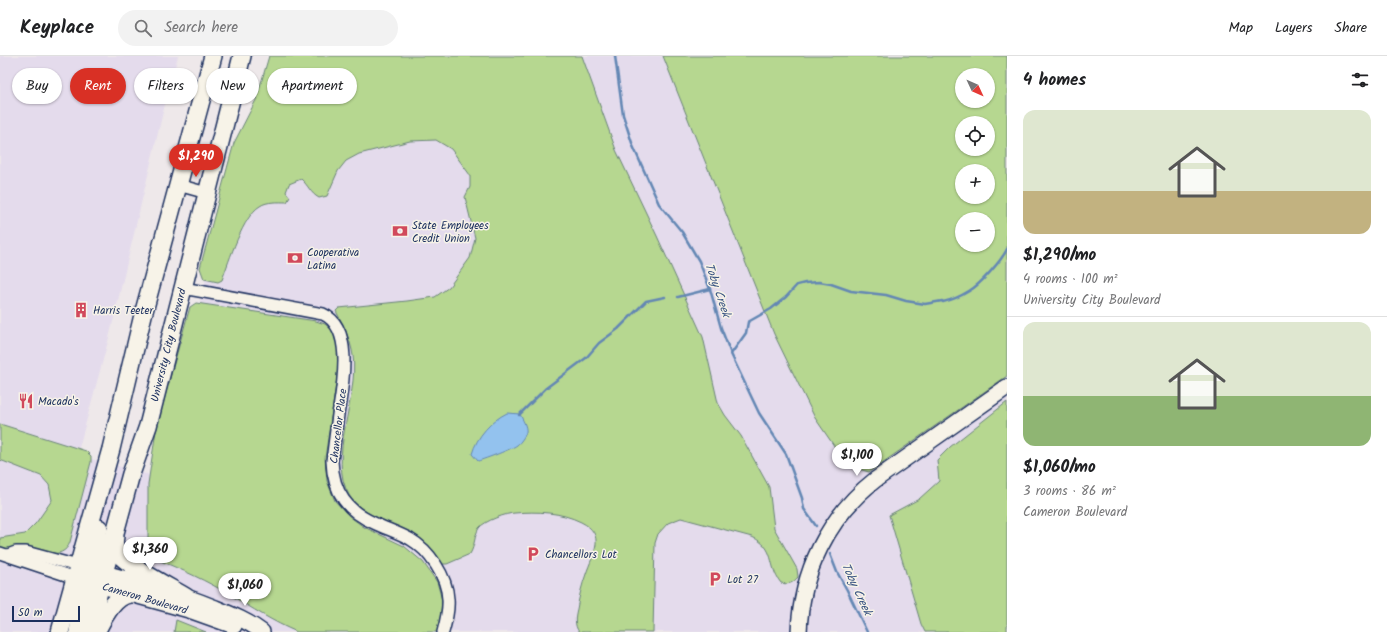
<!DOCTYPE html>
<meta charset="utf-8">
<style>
:root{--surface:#fff;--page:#f2f2f2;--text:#202124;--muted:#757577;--line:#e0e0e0;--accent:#d93025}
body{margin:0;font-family:Kalam,sans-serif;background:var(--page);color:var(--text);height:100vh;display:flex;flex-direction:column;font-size:15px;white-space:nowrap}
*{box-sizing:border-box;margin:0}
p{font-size:13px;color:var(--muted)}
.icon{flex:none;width:22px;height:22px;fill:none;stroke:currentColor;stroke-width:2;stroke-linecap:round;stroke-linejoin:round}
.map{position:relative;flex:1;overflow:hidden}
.panel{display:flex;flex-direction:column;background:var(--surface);width:380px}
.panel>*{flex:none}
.top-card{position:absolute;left:12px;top:12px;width:380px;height:36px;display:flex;gap:8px}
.needle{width:26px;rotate:134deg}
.controls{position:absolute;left:955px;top:12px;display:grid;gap:8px}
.controls a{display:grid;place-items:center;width:40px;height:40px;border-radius:50%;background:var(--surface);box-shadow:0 1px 3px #0004;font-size:20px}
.scale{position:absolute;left:12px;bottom:10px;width:68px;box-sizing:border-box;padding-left:4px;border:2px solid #1b2f5e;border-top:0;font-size:11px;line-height:14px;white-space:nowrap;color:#1b2f5e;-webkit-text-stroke:3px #f7f3e8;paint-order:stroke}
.price{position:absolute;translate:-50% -34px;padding:0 9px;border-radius:14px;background:#fff;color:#222;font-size:13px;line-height:26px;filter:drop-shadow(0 1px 2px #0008)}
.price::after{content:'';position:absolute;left:50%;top:24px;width:12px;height:9px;margin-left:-6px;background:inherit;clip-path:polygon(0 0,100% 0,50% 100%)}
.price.selected{background:var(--accent);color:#fff}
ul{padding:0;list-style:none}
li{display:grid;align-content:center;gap:8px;height:212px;padding:0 16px}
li+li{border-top:1px solid var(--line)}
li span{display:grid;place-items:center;height:124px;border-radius:12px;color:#555}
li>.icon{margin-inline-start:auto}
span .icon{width:72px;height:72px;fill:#fffc;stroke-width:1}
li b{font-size:17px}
h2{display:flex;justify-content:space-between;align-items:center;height:48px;padding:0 16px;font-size:17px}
.pill{padding:0 14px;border-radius:18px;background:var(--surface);box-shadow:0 1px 3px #0004;font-size:14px;line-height:36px}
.pill.selected{background:var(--accent);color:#fff}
header{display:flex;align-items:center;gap:24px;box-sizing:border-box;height:56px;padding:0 20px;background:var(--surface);border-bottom:1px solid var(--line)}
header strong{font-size:19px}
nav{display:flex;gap:22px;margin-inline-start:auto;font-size:14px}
.search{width:280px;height:36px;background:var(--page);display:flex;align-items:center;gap:10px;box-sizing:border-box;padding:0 14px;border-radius:22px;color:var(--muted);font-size:15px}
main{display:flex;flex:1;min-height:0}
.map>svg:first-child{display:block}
.built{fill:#e4dbec;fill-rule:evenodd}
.green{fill:#b6d790;stroke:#688377;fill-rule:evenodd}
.water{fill:#93c2ee;stroke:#6387b4}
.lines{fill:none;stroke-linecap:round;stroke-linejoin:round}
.stream{stroke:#6387b4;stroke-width:2.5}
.street-casing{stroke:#1b2f5e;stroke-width:14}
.secondary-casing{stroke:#1b2f5e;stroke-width:18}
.primary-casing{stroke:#1b2f5e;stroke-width:20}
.street{stroke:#f7f3e8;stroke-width:11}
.secondary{stroke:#f7f3e8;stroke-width:15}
.primary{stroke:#f7f3e8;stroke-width:17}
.labels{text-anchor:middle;stroke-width:3;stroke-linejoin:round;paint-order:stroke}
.poi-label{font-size:11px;fill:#1b2f5e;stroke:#f7f3e8;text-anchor:start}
.street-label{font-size:11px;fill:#1b2f5e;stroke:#f7f3e8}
.water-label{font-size:12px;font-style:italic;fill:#395482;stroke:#f7f3e8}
</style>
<header>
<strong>Keyplace</strong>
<div class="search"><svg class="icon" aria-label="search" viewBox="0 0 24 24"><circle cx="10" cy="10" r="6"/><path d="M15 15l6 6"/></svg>Search here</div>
<nav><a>Map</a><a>Layers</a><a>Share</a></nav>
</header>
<main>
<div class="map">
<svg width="1007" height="576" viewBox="0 0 1007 576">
<rect width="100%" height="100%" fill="#eee8ea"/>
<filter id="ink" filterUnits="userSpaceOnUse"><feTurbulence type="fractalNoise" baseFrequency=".025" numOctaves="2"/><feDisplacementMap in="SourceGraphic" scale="8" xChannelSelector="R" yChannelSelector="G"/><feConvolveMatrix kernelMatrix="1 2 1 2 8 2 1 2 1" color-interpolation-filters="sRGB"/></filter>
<g filter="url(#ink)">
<!-- built -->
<path class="built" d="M0,0H178L162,60L110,278L77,399L150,419L195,264L215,189L275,0H1007V576H0ZM962,19H988V45H962ZM962,67H988V93H962ZM962,115H988V141H962ZM962,163H988V189H962Z"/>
<!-- green -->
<g class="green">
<path d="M269,0H582L616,94L657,180L703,281L718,347L725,359L741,380L769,431L774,472L797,513L798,521C793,527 789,529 781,527C767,510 777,492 752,481L681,462L668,467L658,478L655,487L653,576H579C574,569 575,561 577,553C579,541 582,529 586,518C593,497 607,479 581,466C561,456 537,455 515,457C507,457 484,465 479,472C474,480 475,490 470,498L447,508H441C430,498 419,486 407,477C388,464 362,460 349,439C327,402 359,341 353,300C351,284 343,269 336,255L339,252L407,245L435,241L449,231L470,202L475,182L465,141L470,131V119L451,93L436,84L410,85L359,98L346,105L338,115L327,140L319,142C310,137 309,130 301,123L289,128L286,136L290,141L287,146C279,146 267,145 260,150C243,160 229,205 222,224L218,226L204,223L200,212L234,87L256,44Z"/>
<path d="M663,0H1007V320L869,416L855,412L841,400L815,362L774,278ZM962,19H988V45H962ZM962,67H988V93H962ZM962,115H988V141H962ZM962,163H988V189H962Z"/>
<path d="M196,247L316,265L325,268L334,276L339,289L338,315L325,402L327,425L335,445L349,460L364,471L404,490L423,506L437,526L442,544L440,567L437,576H297C273,566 252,552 230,539C207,525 183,514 158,504L154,500L148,483V428L157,368L190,251Z"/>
<polygon points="1007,346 1007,576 925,576 921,568 889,459 919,443 939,425 937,404 950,391"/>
<path d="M0,368L86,395L91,400V406L70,486C63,507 35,494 19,492C13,491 6,493 0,493V482L25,478L36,467L52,444L49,429L41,420L0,404Z"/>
<polygon points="176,564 206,576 174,576"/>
</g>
<!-- water -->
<path class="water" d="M507,357L520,358C522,363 527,370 526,376C525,380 520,387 517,389C512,393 485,403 478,405L472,398C477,380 491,365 507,357Z"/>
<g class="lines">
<!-- stream -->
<g class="stream">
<polyline points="615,0 623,59 633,90 659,148 682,176 699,205 710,233 721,272 731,298 759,357 786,398 802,442 804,453 816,470"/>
<polyline points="678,241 710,233"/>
<path d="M731,298L746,277L748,266L771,253L786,241L797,229L805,227L819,226L831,228L851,235L886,239L906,245L925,248L942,245L943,246C952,244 961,240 969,235C980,229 1002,204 1007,193"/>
<polyline points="519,359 546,332 586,302 599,287 618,273 646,245 665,241"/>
<polyline points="830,498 837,516 847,534 867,576"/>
</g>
<!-- street casing -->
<g class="street-casing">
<g id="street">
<polyline points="178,129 207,137"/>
<path d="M183,232L323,258C355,272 342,333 338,359C336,374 334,390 332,405C333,437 348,456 376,468C387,473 399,477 410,483C429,494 447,520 448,543C449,554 446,565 443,576"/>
<polyline points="0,497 75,522"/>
<polyline points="8,499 16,496 26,496 78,510"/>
</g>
</g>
<!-- secondary casing -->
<g class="secondary-casing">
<g id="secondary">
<path d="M93,514C134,525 174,535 213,551C230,558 248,565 262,576"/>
<polyline points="91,527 189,554 234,570"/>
<path d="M799,576C801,516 828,461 875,424L1007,331"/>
</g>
</g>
<!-- primary casing -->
<g class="primary-casing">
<g id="primary">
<polyline points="99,472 91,517 94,524 101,530"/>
<path d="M115,480C114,486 114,491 117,496C126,509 171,532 186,541"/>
<polyline points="60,576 111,393 143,259 213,0"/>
<polyline points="78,576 87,522 86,516 81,511"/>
<polyline points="88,576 131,418 148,370 242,0"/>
<path d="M96,576C103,563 114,539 131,538"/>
</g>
</g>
<!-- street -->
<use href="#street" class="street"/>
<!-- secondary -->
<use href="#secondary" class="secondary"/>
<!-- primary -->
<use href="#primary" class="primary"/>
</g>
</g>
<!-- icons -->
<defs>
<g id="bank-bare" transform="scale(1.2)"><path d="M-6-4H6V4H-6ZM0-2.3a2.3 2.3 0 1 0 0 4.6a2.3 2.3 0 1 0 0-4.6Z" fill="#d1495b" stroke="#f7f3e8" stroke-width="2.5" paint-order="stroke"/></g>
<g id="building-bare" transform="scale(1.2)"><path d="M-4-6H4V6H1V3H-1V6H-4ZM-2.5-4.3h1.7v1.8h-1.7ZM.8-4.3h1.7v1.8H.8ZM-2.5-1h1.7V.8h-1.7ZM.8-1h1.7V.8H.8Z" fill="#d1495b" stroke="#f7f3e8" stroke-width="2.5" paint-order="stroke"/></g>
<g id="restaurant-bare" transform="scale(1.2)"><path d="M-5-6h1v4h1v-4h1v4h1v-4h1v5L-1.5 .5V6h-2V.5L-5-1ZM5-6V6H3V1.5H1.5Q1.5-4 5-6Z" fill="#d1495b" stroke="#f7f3e8" stroke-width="2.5" paint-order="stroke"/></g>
<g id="parking-bare" transform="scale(1.2)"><path d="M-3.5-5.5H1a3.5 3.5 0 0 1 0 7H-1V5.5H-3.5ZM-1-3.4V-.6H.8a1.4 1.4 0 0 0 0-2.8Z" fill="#d1495b" stroke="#f7f3e8" stroke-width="2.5" paint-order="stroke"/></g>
</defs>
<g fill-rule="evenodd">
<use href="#bank-bare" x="400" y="175"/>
<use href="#bank-bare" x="295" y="202"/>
<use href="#building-bare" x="81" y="254"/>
<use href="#restaurant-bare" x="26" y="345"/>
<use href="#parking-bare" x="533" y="498"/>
<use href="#parking-bare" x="715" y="523"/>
</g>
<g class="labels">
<!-- poi labels -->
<g class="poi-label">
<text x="412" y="173">State Employees<tspan x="412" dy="13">Credit Union</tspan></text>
<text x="307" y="200">Cooperativa<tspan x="307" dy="13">Latina</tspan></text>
<text x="93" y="258">Harris Teeter</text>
<text x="38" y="349">Macado's</text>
<text x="545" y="502">Chancellors Lot</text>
<text x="727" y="527">Lot 27</text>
</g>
<!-- street labels -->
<g class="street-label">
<text transform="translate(168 289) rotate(-76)" y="4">University City Boulevard</text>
<text transform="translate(338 370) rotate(-83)" y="4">Chancellor Place</text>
<text transform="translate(145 542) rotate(16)" y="4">Cameron Boulevard</text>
</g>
<!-- water labels -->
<g class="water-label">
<text transform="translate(718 234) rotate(71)" y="4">Toby Creek</text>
<text transform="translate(857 533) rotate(65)" y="4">Toby Creek</text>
</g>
</g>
</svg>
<div class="controls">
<a><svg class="needle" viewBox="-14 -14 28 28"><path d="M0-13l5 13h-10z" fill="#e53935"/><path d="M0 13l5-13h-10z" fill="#757577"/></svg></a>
<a><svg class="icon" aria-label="locate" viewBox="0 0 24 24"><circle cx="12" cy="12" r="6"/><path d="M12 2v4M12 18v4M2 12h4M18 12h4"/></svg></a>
<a>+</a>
<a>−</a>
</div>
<div class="scale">50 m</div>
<b class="price selected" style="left:196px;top:122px">$1,290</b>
<b class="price" style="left:857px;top:421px">$1,100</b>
<b class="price" style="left:150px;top:515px">$1,360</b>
<b class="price" style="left:245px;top:551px">$1,060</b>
<div class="top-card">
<a class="pill">Buy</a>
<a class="pill selected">Rent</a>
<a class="pill">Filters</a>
<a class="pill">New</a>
<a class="pill">Apartment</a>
</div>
</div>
<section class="panel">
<h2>4 homes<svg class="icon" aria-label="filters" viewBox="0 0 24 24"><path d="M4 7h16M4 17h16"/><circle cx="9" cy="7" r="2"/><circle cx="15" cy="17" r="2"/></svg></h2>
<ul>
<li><span style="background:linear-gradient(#dfe7d0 65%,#c2b280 0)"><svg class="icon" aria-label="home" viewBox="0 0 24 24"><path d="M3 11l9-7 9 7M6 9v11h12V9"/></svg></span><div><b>$1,290/mo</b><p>4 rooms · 100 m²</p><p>University City Boulevard</p></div></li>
<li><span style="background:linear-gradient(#dfe7d0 60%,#8fb573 0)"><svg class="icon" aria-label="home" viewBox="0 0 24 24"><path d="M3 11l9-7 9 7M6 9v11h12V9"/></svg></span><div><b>$1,060/mo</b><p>3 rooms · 86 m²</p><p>Cameron Boulevard</p></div></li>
</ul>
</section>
</main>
